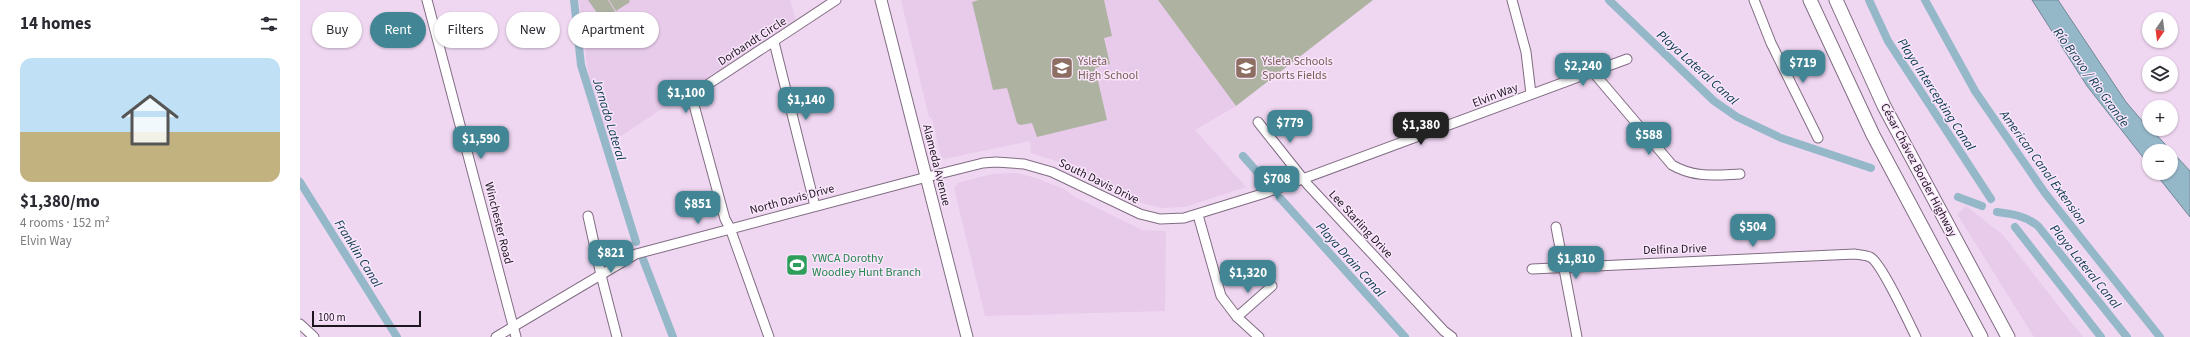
<!DOCTYPE html>
<meta charset="utf-8">
<style>
:root{--surface:#fff;--page:#f7f7f7;--text:#2b2b33;--muted:#7c7c81;--accent:#428595}
body{margin:0;font-family:"Source Sans 3",sans-serif;background:var(--page);color:var(--text);height:100vh;display:flex;flex-direction:column;font-size:15px;white-space:nowrap}
*{box-sizing:border-box;margin:0}
p{font-size:13px;color:var(--muted)}
.icon{flex:none;width:22px;height:22px;fill:none;stroke:currentColor;stroke-width:2;stroke-linecap:round;stroke-linejoin:round}
.map{position:relative;flex:1;overflow:hidden}
.details{display:flex;flex-direction:column;background:var(--surface);width:300px}
.details>*{flex:none}
.banner{position:absolute;left:12px;top:12px;width:380px;height:36px;display:flex;gap:8px}
.needle{width:26px;rotate:194deg}
.tools{position:absolute;left:1842px;top:12px;display:grid;gap:8px}
.tools a{display:grid;place-items:center;width:36px;height:36px;border-radius:50%;background:var(--surface);box-shadow:0 1px 3px #0004;font-size:20px}
.scale{position:absolute;left:12px;bottom:10px;width:109px;box-sizing:border-box;padding-left:4px;border:2px solid #1e161f;border-top:0;font-size:11px;line-height:14px;white-space:nowrap;color:#1e161f;-webkit-text-stroke:3px #fae6fc;paint-order:stroke}
.price{position:absolute;translate:-50% -34px;padding:0 9px;border-radius:8px;background:var(--accent);color:#fff;font-size:13px;line-height:26px;filter:drop-shadow(0 1px 2px #0008)}
.price::after{content:'';position:absolute;left:50%;top:24px;width:12px;height:9px;margin-left:-6px;background:inherit;clip-path:polygon(0 0,100% 0,50% 100%)}
.price.on{background:#222;color:#fff}
ul{padding:0;list-style:none}
li{display:grid;align-content:center;gap:8px;height:212px;padding:0 20px}
li span{display:grid;place-items:center;height:124px;border-radius:12px;color:#555}
li>.icon{margin-inline-start:auto}
span .icon{width:72px;height:72px;fill:#fffc;stroke-width:1}
li b{font-size:17px}
h2{display:flex;justify-content:space-between;align-items:center;height:48px;padding:0 20px;font-size:17px}
.chip{padding:0 14px;border-radius:18px;background:var(--surface);box-shadow:0 1px 3px #0004;font-size:14px;line-height:36px}
.chip.on{background:var(--accent);color:#fff}
main{display:flex;flex:1;min-height:0}
.map>svg:first-child{display:block}
.built{fill:#e8caeb}
.green{fill:#adb3a0}
.water{fill:#95b8c9;stroke:#718796}
.lines{fill:none;stroke-linecap:round;stroke-linejoin:round}
.canal{stroke:#95b8c9;stroke-width:8}
.minor-casing{stroke:#816c83;stroke-width:11}
.major-casing{stroke:#816c83;stroke-width:13}
.highway-casing{stroke:#816c83;stroke-width:15}
.minor{stroke:#fff;stroke-width:9}
.major{stroke:#fff;stroke-width:11}
.highway{stroke:#fff;stroke-width:13}
.labels{text-anchor:middle;stroke-width:3;stroke-linejoin:round;paint-order:stroke}
.street-label{font-size:12px;fill:#1e161f;stroke:#fae6fc}
.education-label{font-size:12px;fill:#785e54;stroke:#fae6fc;text-anchor:start}
.leisure-label{font-size:12px;fill:#27864d;stroke:#fae6fc;text-anchor:start}
.water-label{font-size:13px;font-style:italic;fill:#04374a;stroke:#fae6fc}
</style>
<main>
<section class="details">
<h2>14 homes<svg class="icon" aria-label="filters" viewBox="0 0 24 24"><path d="M4 7h16M4 17h16"/><circle cx="9" cy="7" r="2"/><circle cx="15" cy="17" r="2"/></svg></h2>
<ul>
<li><span style="background:linear-gradient(#bfe0f5 60%,#c2b280 0)"><svg class="icon" aria-label="home" viewBox="0 0 24 24"><path d="M3 11l9-7 9 7M6 9v11h12V9"/></svg></span><div><b>$1,380/mo</b><p>4 rooms · 152 m²</p><p>Elvin Way</p></div></li>
</ul>
</section>
<div class="map">
<svg width="1890" height="337" viewBox="0 0 1890 337">
<rect width="100%" height="100%" fill="#efd7f2"/>
<!-- built -->
<g class="built">
<polygon points="279,0 490,0 496,20 309,144 289,79"/>
<polygon points="601,0 858,0 936,106 895,130 946,187 885,207 862,208 841,203 762,163 731,153 730,141 644,159 641,156 632,119 629,117"/>
<polygon points="692,174 717,173 736,178 764,189 775,197 842,230 866,231 865,311 685,316 654,188 657,183"/>
<polygon points="1666,206 1703,235 1783,337 1734,337 1657,214"/>
</g>
<!-- green -->
<g class="green">
<polygon points="288,0 308,0 315,11 302,20"/>
<polygon points="309,0 329,0 330,2 316,11"/>
<polygon points="679,0 804,0 812,36 804,38 810,64 795,68 807,120 737,137 732,123 720,125 717,123 707,88 693,90 672,2"/>
<polygon points="858,0 1073,0 936,106"/>
<polygon points="329,14 332,15 332,20 337,25 332,38 326,37 313,31 317,22"/>
</g>
<!-- water -->
<polygon class="water" points="1732,0 1758,0 1826,102 1849,129 1851,129 1890,171 1890,217 1855,173 1871,173 1871,151 1849,151 1849,165 1787,86"/>
<g class="lines">
<!-- canal -->
<g class="canal">
<polyline points="274,0 281,65 336,242"/>
<polyline points="1309,0 1414,101 1437,117 1481,138 1571,168"/>
<polyline points="1569,0 1588,41 1691,199"/>
<polyline points="1625,0 1675,91 1745,193 1860,337"/>
<polyline points="943,156 966,182"/>
<polyline points="0,182 97,337"/>
<polyline points="1658,197 1682,206"/>
<polyline points="980,198 1105,337"/>
<path d="M1697,212C1713,214 1726,216 1738,226L1827,337"/>
<polyline points="1715,227 1801,337"/>
<polyline points="343,259 373,337"/>
</g>
<!-- minor casing -->
<g class="minor-casing">
<g id="minor">
<polyline points="127,0 216,337"/>
<polyline points="1212,0 1226,52 1231,94"/>
<polyline points="1454,0 1471,43 1518,138"/>
<polyline points="474,42 515,206"/>
<path d="M1293,72L1372,165C1394,178 1415,175 1440,174"/>
<polyline points="958,122 1008,185 1144,331 1152,337"/>
<polyline points="898,215 921,296 937,317 959,337"/>
<polyline points="288,216 301,275 317,337"/>
<polyline points="1256,227 1277,337"/>
<path d="M1232,269L1555,254C1559,255 1566,255 1570,257C1581,262 1609,323 1616,337"/>
<polyline points="937,317 972,286"/>
<polyline points="0,324 14,337"/>
<polyline points="196,337 336,254 627,177 683,163 696,162 724,164 752,172 840,214 860,219 884,218 962,194 1327,59"/>
<polyline points="469,337 430,228 425,219 394,105 396,94 404,87 536,0"/>
</g>
</g>
<!-- major casing -->
<g class="major-casing">
<polyline id="major" points="581,0 667,337"/>
</g>
<!-- highway casing -->
<g class="highway-casing">
<g id="highway">
<polyline points="1510,0 1573,135 1681,337"/>
<polyline points="1536,0 1584,106 1708,337"/>
</g>
</g>
<!-- minor -->
<use href="#minor" class="minor"/>
<!-- major -->
<use href="#major" class="major"/>
<!-- highway -->
<use href="#highway" class="highway"/>
</g>
<!-- icons -->
<defs>
<g id="school-square" transform="scale(1.15)"><rect x="-9" y="-9" width="18" height="18" rx="4" fill="#8d6e63" stroke="#fae6fc"/><path d="M0-5L7-2L0 1L-7-2ZM-4 1L0 2.5L4 1V4Q0 6-4 4Z" fill="#fff"/></g>
<g id="stadium-square" transform="scale(1.15)"><rect x="-9" y="-9" width="18" height="18" rx="4" fill="#2e9e5b" stroke="#fae6fc"/><path d="M0-5a6.5 5 0 1 0 0 10a6.5 5 0 1 0 0-10ZM-3.5-1.8h7v3.6h-7Z" fill="#fff"/></g>
</defs>
<g fill-rule="evenodd">
<use href="#school-square" x="762" y="68"/>
<use href="#school-square" x="946" y="68"/>
<use href="#stadium-square" x="497" y="265"/>
</g>
<g class="labels">
<!-- street labels -->
<g class="street-label">
<text transform="translate(452 41) rotate(-33)" y="4">Dorbandt Circle</text>
<text transform="translate(1195 95) rotate(-21)" y="4">Elvin Way</text>
<text transform="translate(637 165) rotate(76)" y="4">Alameda Avenue</text>
<text transform="translate(1619 170) rotate(62)" y="4">César Chávez Border Highway</text>
<text transform="translate(799 181) rotate(26)" y="4">South Davis Drive</text>
<text transform="translate(492 199) rotate(-15)" y="4">North Davis Drive</text>
<text transform="translate(199 223) rotate(76)" y="4">Winchester Road</text>
<text transform="translate(1061 224) rotate(47)" y="4">Lee Starling Drive</text>
<text transform="translate(1375 249) rotate(-2)" y="4">Delfina Drive</text>
</g>
<!-- education labels -->
<g class="education-label">
<text x="778" y="65">Ysleta<tspan x="778" dy="14">High School</tspan></text>
<text x="962" y="65">Ysleta Schools<tspan x="962" dy="14">Sports Fields</tspan></text>
</g>
<!-- leisure labels -->
<g class="leisure-label">
<text x="512" y="262">YWCA Dorothy<tspan x="512" dy="14">Woodley Hunt Branch</tspan></text>
</g>
<!-- water labels -->
<g class="water-label">
<text transform="translate(1398 67) rotate(42)" y="5">Playa Lateral Canal</text>
<text transform="translate(1792 77) rotate(54)" y="5">Río Bravo / Rio Grande</text>
<text transform="translate(1637 94) rotate(57)" y="5">Playa Intercepting Canal</text>
<text transform="translate(310 119) rotate(73)" y="5">Jornado Lateral</text>
<text transform="translate(1744 167) rotate(54)" y="5">American Canal Extension</text>
<text transform="translate(59 253) rotate(58)" y="5">Franklin Canal</text>
<text transform="translate(1051 259) rotate(48)" y="5">Playa Drain Canal</text>
<text transform="translate(1786 266) rotate(51)" y="5">Playa Lateral Canal</text>
</g>
</g>
</svg>
<div class="tools">
<a><svg class="needle" viewBox="-14 -14 28 28"><path d="M0-13l5 13h-10z" fill="#e53935"/><path d="M0 13l5-13h-10z" fill="#7c7c81"/></svg></a>
<a><svg class="icon" aria-label="layers" viewBox="0 0 24 24"><path d="M12 4l9 5-9 5-9-5zM3 14l9 5 9-5"/></svg></a>
<a>+</a>
<a>−</a>
</div>
<div class="scale">100 m</div>
<b class="price" style="left:1503px;top:84px">$719</b>
<b class="price" style="left:1283px;top:87px">$2,240</b>
<b class="price" style="left:386px;top:114px">$1,100</b>
<b class="price" style="left:506px;top:121px">$1,140</b>
<b class="price" style="left:990px;top:144px">$779</b>
<b class="price on" style="left:1121px;top:146px">$1,380</b>
<b class="price" style="left:1349px;top:156px">$588</b>
<b class="price" style="left:181px;top:160px">$1,590</b>
<b class="price" style="left:977px;top:200px">$708</b>
<b class="price" style="left:398px;top:225px">$851</b>
<b class="price" style="left:1453px;top:248px">$504</b>
<b class="price" style="left:311px;top:274px">$821</b>
<b class="price" style="left:1276px;top:280px">$1,810</b>
<b class="price" style="left:948px;top:294px">$1,320</b>
<div class="banner">
<a class="chip">Buy</a>
<a class="chip on">Rent</a>
<a class="chip">Filters</a>
<a class="chip">New</a>
<a class="chip">Apartment</a>
</div>
</div>
</main>
